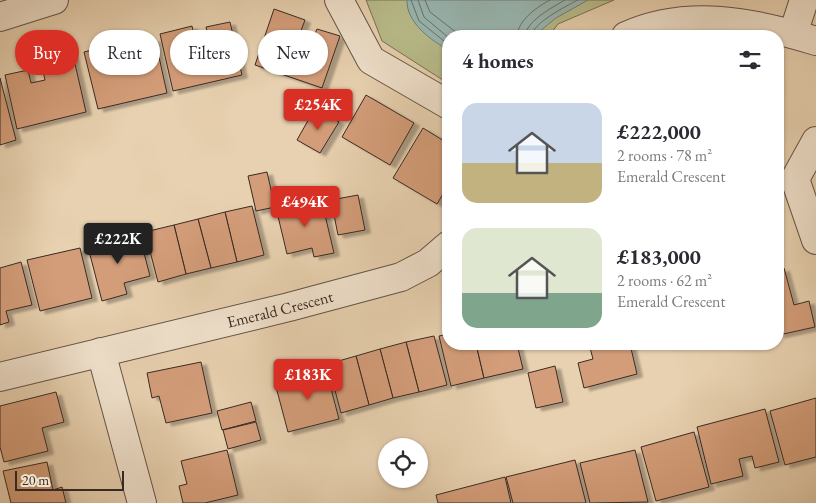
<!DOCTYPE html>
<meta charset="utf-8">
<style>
:root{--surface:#fff;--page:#f7f7f7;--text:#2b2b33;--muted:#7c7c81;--accent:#d93025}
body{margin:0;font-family:"EB Garamond",serif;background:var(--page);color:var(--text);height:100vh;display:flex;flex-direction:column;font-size:19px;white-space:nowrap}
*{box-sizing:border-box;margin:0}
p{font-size:16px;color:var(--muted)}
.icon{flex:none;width:28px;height:28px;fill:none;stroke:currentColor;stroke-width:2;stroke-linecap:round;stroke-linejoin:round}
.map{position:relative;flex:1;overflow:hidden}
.drawer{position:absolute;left:442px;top:30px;width:342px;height:320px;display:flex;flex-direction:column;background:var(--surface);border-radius:20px;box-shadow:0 1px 4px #0004}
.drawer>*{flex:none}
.guide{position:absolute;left:15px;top:30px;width:352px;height:45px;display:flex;gap:10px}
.tools{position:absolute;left:378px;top:438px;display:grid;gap:10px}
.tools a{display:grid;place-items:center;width:50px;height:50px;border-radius:50%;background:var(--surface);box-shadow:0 1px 4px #0004;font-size:25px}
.scale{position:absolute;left:15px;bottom:12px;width:109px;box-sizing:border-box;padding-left:5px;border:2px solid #392a24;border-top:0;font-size:14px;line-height:18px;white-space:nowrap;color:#392a24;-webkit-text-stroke:4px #f0e1cc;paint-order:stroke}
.price{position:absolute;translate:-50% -42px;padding:0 11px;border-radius:5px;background:var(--accent);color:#fff;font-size:16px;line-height:32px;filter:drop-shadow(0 1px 2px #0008)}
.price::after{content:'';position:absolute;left:50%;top:30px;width:15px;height:11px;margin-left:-8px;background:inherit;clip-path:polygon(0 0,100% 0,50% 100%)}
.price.selected{background:#222;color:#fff}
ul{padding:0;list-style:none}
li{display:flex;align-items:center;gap:15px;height:125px;padding:0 20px}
li span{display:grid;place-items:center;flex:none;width:140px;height:100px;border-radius:15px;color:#555}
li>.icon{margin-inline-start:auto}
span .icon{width:60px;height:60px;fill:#fffc;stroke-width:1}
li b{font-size:21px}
h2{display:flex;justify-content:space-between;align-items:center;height:60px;padding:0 20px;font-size:21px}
.pill{padding:0 18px;border-radius:22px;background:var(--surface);box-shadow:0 1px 4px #0004;font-size:18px;line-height:45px}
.pill.selected{background:var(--accent);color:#fff}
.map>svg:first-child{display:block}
.green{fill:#b8bb8a;stroke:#787257}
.water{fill:#98b6b1;stroke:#727e79}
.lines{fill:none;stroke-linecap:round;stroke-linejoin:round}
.shore{stroke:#68706a;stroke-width:1}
.building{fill:#d39d79;stroke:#392a24;filter:url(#shadow)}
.minor-casing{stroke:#655447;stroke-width:30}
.minor{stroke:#f0e1cc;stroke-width:28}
.labels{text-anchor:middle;stroke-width:4;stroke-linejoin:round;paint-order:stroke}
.street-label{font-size:16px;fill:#392a24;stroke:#f0e1cc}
</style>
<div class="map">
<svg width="816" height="503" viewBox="0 0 816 503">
<defs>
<filter id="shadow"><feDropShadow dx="5.5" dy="3" stdDeviation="1" flood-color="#0004"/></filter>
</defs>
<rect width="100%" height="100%" fill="#e8d1b0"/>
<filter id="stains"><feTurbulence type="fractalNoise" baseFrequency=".004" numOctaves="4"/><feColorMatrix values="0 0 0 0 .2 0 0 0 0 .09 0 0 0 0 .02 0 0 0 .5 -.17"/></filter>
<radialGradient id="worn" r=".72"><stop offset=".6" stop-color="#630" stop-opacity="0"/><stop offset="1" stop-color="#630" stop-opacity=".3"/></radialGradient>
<!-- green -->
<polygon class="green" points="366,0 614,0 558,24 549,36 449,36 449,84 382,41"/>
<!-- water -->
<path class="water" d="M407,0H588L556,18L534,36H449V50C431,41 406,22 407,0Z"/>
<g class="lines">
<!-- shore -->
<g class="shore">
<polyline points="411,0 419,21 449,45"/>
<polyline points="418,0 424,17 449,38"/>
<polyline points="425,0 430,12 461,36"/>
<path d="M517,36C518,20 537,7 550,0"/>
<path d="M525,36C526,21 553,7 565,0"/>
<path d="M531,36C533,23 566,6 578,0"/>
</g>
</g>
<!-- building -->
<g class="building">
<polygon points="274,9 305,20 299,36 312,41 317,29 340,36 322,88 255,65"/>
<polygon points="230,22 242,75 173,91 160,34 192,26 196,44 209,40 206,27"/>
<polygon points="155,39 167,93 98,109 84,52 116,44 120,61 134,58 131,45"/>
<polygon points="73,55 86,112 17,129 5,75 28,70 31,83 45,80 41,63"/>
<polygon points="0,78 16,140 0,145"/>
<polygon points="366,95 414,123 390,165 342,137"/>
<polygon points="315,108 339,122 320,153 297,140"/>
<polygon points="423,128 449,144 449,164 444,172 449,175 449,184 437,204 393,178"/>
<polygon points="267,172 275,207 256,211 248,176"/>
<polygon points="358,195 365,230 338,235 331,200"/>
<polygon points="321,198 334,253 314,257 312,248 287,254 276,208"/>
<polygon points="252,206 264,255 237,262 225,212"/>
<polygon points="225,212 237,262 211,268 198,219"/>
<polygon points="198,219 211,268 186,274 174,225"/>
<polygon points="174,225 186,274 158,282 145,232"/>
<polygon points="139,234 150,276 124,283 127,294 102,301 88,247"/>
<polygon points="80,248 92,298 40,311 27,260"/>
<polygon points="21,262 32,305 6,311 9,322 0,325 0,268"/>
<polygon points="784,268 794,305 809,301 815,327 779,335 779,270"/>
<polygon points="449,334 449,344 476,344 484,378 451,386 439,336"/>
<polygon points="434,336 447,385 419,392 406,342"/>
<polygon points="406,342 419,392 393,398 380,349"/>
<polygon points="476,344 517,344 523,369 484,378"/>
<polygon points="589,344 630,344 637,374 584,388 578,363 593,359"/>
<polygon points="380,349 393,398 369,405 356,356"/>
<polygon points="356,356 369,405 341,413 328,364"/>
<polygon points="201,362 212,413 166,423 159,396 152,398 147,373"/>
<polygon points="325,366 339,419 288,432 276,387 303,380 301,372"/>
<polygon points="555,366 563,402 536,408 528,373"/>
<polygon points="56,392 64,422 42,428 48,451 4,462 0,447 0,406"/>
<polygon points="816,398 816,457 785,465 770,411"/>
<polygon points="251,402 256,421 222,430 217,411"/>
<polygon points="765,409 779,462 755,468 752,456 739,459 743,476 711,484 697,427"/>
<polygon points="256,422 261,440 228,449 223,430"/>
<polygon points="694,432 709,487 656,501 641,447"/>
<polygon points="227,450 238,495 205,503 183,503 179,486 187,484 181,461"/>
<polygon points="635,450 648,502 590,503 580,463"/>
<polygon points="575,460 586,503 513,503 506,477"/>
<polygon points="47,462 53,490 62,487 66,503 11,503 3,471"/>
<polygon points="505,477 511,503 438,503 436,495"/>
</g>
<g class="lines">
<!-- minor casing -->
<g class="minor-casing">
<g id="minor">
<polyline points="339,0 371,60 449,105"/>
<polyline points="0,17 54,0"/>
<polyline points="793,34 804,0"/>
<path d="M626,36C687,8 754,22 816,41"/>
<polyline points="816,141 795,179 816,240"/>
<polyline points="101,352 142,503"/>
<path id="s1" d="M0,377L289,307L401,277L428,263L449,245"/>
</g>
</g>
<!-- minor -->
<use href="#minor" class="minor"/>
</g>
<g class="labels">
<!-- street labels -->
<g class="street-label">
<text dy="6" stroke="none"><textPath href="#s1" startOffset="288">Emerald Crescent</textPath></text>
</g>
</g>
<rect width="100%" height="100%" filter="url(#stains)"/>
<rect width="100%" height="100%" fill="url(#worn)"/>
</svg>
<div class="tools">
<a><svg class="icon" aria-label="locate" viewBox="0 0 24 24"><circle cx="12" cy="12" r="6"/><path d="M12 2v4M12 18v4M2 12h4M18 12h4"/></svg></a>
</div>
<div class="scale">20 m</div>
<b class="price" style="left:318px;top:131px">£254K</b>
<b class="price" style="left:305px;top:228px">£494K</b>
<b class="price selected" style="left:118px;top:265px">£222K</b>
<b class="price" style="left:308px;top:401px">£183K</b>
<div class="guide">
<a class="pill selected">Buy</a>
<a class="pill">Rent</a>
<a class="pill">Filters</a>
<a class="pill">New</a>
</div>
<section class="drawer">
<h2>4 homes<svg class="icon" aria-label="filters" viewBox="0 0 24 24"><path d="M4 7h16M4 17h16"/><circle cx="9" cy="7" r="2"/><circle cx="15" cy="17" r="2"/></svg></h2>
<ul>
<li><span style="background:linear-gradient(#c9d6e8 60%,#c2b280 0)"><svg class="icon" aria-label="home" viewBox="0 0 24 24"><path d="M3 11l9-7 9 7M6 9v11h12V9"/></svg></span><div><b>£222,000</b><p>2 rooms · 78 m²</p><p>Emerald Crescent</p></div></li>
<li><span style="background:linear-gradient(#dfe7d0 65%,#7fa58c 0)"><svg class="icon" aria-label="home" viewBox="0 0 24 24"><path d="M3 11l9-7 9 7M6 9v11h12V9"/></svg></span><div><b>£183,000</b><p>2 rooms · 62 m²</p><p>Emerald Crescent</p></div></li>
</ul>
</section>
</div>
